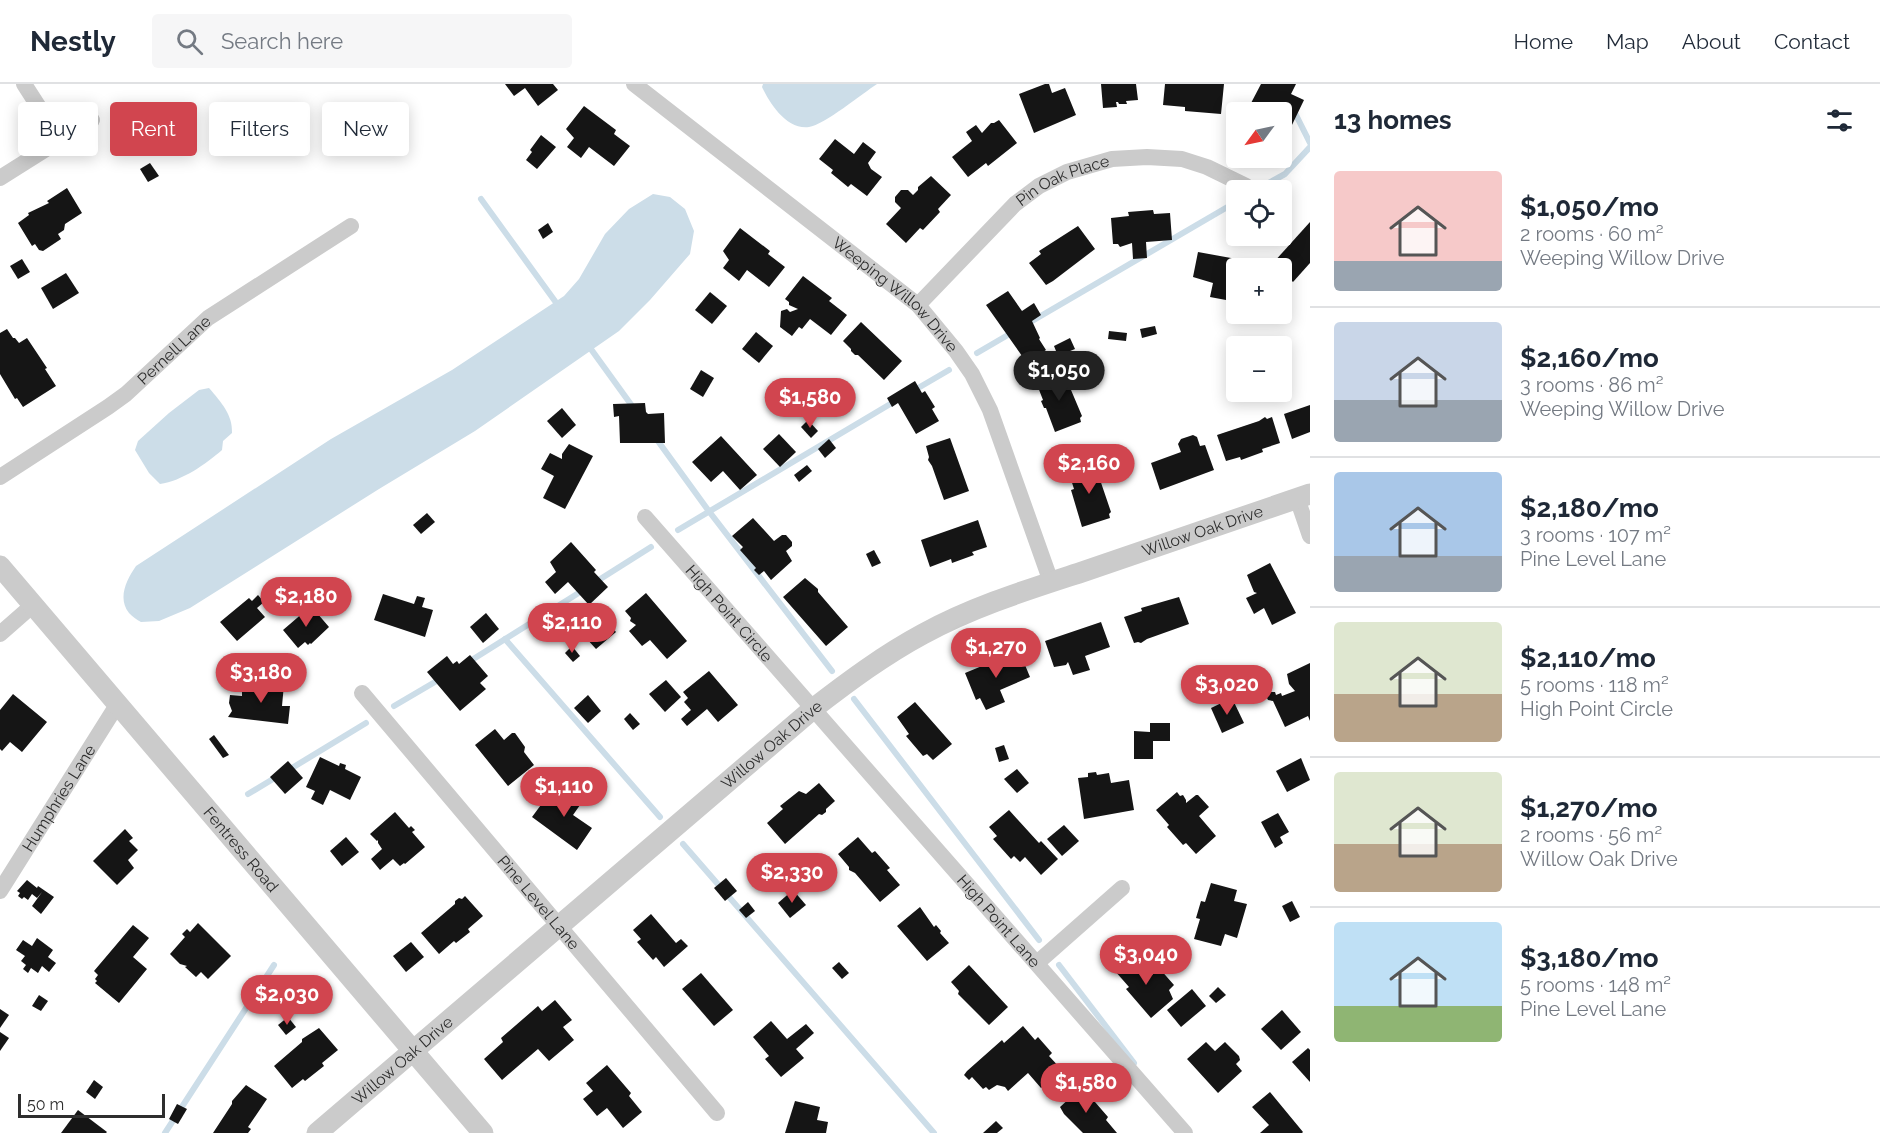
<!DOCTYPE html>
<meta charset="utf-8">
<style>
:root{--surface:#fff;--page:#f6f6f7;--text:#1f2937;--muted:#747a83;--line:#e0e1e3;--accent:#d1454f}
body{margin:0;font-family:Raleway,sans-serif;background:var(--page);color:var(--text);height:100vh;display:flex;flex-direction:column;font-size:22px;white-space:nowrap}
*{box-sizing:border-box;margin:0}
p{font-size:20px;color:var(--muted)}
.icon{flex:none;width:33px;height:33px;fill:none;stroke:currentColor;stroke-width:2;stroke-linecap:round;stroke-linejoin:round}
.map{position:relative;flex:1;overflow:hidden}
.details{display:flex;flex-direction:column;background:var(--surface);width:570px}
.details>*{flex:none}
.hud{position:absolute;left:18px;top:18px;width:570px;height:54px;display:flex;gap:12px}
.needle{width:39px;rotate:237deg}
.fabs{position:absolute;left:1226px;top:18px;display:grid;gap:12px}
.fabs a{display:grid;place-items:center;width:66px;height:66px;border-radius:6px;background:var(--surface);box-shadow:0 3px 15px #0003;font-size:30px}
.scale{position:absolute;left:18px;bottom:15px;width:147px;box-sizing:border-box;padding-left:6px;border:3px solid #2e2e2e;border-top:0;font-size:16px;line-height:21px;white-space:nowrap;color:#2e2e2e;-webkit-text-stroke:4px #fff;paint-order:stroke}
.price{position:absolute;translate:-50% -51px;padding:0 14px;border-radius:21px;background:var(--accent);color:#fff;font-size:20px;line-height:39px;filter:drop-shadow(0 2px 3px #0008)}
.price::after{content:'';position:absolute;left:50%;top:36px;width:18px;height:14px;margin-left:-9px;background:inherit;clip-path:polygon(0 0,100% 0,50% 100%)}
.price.current{background:#222;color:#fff}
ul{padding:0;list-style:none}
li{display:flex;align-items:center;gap:18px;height:150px;padding:0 24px}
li+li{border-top:2px solid var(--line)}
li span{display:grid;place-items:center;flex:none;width:168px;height:120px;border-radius:6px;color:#555}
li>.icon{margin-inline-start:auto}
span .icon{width:72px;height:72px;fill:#fffc;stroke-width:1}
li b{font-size:26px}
h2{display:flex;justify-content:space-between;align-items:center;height:72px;padding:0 24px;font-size:26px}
.tag{padding:0 21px;border-radius:6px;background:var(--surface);box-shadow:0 3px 15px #0003;font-size:21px;line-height:54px}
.tag.current{background:var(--accent);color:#fff}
header{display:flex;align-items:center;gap:36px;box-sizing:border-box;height:84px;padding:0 30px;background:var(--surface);border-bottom:2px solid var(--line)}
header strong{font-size:28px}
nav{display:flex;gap:33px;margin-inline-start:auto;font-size:21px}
.search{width:420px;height:54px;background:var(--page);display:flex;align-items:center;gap:15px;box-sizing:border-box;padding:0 21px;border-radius:6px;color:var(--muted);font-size:22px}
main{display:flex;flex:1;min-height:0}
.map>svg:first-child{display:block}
.water{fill:#ccdde8}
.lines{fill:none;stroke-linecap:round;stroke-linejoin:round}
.stream{stroke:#ccdde8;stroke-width:6}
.building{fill:#151515}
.minor{stroke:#cbcbcb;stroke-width:16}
.tertiary{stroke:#cbcbcb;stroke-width:21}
.labels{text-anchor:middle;stroke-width:6;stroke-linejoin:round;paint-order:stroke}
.street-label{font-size:16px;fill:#2e2e2e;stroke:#fff}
</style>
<header>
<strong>Nestly</strong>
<div class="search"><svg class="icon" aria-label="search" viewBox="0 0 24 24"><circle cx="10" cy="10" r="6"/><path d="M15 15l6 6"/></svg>Search here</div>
<nav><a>Home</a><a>Map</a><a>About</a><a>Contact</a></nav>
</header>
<main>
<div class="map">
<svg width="1310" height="1049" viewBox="0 0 1310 1049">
<rect width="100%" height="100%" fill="#fff"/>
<!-- water -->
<g class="water">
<path d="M763,0H877C863,9 824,41 809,43C787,46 770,20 762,3Z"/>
<path d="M653,110L670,113L685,125L694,147L690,170L650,216L619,247L475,347L379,405L190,524L159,537L141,538C137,536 132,532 129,529C117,514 127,495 136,482L331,355L452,286L564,212L579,195L605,150L629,125Z"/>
<path d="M209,304C221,318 233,331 232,349L223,357L222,366C206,380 182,397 160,400L149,389L135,366L138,357L169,329L199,306Z"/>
</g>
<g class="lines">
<!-- stream -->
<g class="stream">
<polyline points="1293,25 1310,59"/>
<polyline points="1256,106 1285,90 1310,63"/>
<polyline points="481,115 560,224"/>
<polyline points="1027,240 1236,118"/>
<polyline points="588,261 635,326"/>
<polyline points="977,269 1013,248"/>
<polyline points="913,307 949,286"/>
<polyline points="655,353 708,426 832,587"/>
<polyline points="678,446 897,316"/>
<polyline points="594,499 651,463"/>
<polyline points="505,555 660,733"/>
<polyline points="467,579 585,505"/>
<polyline points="854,615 1039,856"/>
<polyline points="394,622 440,595"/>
<polyline points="287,687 366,639"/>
<polyline points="248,710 278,692"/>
<polyline points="683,760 934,1049"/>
<polyline points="1059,881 1134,979"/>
<polyline points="165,1049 274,881"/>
</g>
</g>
<!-- building -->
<g class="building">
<polygon points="505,0 553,0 558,6 538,22 525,4 514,12"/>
<polygon points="1045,0 1049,0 1052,9 1065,4 1076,31 1034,49 1019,10"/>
<polygon points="1101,0 1136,0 1138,16 1126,17 1127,20 1119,20 1118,18 1116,18 1117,23 1103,24"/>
<polygon points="1165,0 1224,0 1221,30 1185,27 1185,23 1163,21"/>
<polygon points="1261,0 1296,0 1291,10 1304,16 1291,43 1281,38 1281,28 1263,28 1250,21"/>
<polygon points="584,22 616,46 614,50 630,62 614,82 589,63 581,74 567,63 574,54 566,45"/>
<polygon points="999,36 1017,59 988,82 986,79 968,93 952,73 972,57 966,48 976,41 982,49 991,39 994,39"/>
<polygon points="541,51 556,63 537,85 526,76 532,68 530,66"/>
<polygon points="835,55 854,70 863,58 876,68 868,79 871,85 882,93 867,112 851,100 848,103 831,89 833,86 819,75"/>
<polygon points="150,79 159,92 148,98 140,85"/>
<polygon points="931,92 951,111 938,125 940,128 923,146 920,144 906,159 886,140 901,124 895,118 895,113 901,106 908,106 913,111 918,106 918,103"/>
<polygon points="67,104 82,129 65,140 64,146 58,150 61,155 43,167 39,166 35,160 32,162 18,139 29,131 28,129 49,119 47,117"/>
<polygon points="1153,126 1154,130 1170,129 1172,156 1146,158 1147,174 1133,175 1132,159 1120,163 1118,160 1113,160 1111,134 1129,132 1128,128"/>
<polygon points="1310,138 1310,179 1293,198 1273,179"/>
<polygon points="548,139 553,148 543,155 538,146"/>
<polygon points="1078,142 1095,165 1053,197 1046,201 1029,179 1041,170 1039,167"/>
<polygon points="740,144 770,167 768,170 785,183 769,203 747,186 739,197 723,184 729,176 723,167"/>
<polygon points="1198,168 1253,178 1252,184 1236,184 1236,201 1228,200 1226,216 1210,213 1213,199 1193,193"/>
<polygon points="22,175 30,188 18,195 10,182"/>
<polygon points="66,189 79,209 53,225 41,204"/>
<polygon points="803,192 832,214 829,217 847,231 831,251 810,235 802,245 799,243 792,252 780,243 781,227 787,225 790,228 798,225 789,221 789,218 785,215"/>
<polygon points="1008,207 1022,227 1034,219 1041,231 1032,237 1040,254 1039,255 1046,266 1027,279 986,221"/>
<polygon points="710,208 727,222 712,240 695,226"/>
<polygon points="861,238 902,277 884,296 858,271 855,271 851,267 851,265 843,257"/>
<polygon points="1155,242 1157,250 1142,254 1140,245"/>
<polygon points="7,245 13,254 15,254 19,259 27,254 47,284 45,285 56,302 23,323 17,314 15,315 0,290 0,249"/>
<polygon points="1109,247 1127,249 1126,257 1108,255"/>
<polygon points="756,248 773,262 759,279 742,265"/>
<polygon points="1070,254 1075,265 1058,272 1054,262"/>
<polygon points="701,286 714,294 703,313 690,305"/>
<polygon points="1063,287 1082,332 1080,334 1081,338 1055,348 1046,324 1044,324 1041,317 1043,316 1036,298"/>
<polygon points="915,297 922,309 925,307 935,323 932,325 939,337 916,350 898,319 892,323 887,314"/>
<polygon points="645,319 646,328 648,330 664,329 665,359 620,359 619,332 614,333 613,320"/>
<polygon points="1310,321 1310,348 1292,355 1284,330"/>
<polygon points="562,324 576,341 562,354 547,337"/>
<polygon points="1265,333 1267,335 1272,333 1280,359 1262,365 1263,368 1241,376 1240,373 1226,377 1217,351 1259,337"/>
<polygon points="808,336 818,347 811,354 801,343"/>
<polygon points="779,350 796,368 780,383 763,365"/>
<polygon points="1193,351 1197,353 1200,362 1205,361 1214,386 1160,406 1151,379 1181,368 1178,360 1181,355"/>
<polygon points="721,352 757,391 740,406 723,387 711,398 692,378"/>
<polygon points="950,354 969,407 944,416 932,382 928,376 929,373 926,362"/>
<polygon points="829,355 836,364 825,374 818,365"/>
<polygon points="569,360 593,372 565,425 543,414 554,392 541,385 550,369 562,375 562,370"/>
<polygon points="1094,378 1111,428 1109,430 1110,434 1082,443 1071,406 1074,405 1068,386"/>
<polygon points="807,381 812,387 799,398 794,391"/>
<polygon points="427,429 435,438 421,450 413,441"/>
<polygon points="753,434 774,457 782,451 786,451 792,458 792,462 786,467 792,477 771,496 764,487 759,491 754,486 756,484 740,466 743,463 732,452"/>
<polygon points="978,436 987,463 972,468 974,471 952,479 951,475 930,483 921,456"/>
<polygon points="571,458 596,486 594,488 608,503 589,521 568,498 555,510 545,498 556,488 550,478"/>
<polygon points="874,466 881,479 872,483 866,470"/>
<polygon points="1270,479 1296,529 1272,541 1264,524 1254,530 1246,514 1257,509 1254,508 1247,491"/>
<polygon points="805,494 818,505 818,508 848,543 826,562 783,513"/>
<polygon points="646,509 687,557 667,575 650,556 642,562 629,547 636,541 630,537 631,534 625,527"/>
<polygon points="383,510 414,520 417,512 425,514 422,523 433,526 425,553 374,536"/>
<polygon points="258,511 264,518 257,524 265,533 237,557 220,538 249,514 252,517"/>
<polygon points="1179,513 1189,540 1147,555 1141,559 1138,558 1134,559 1124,533 1142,527 1141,524"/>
<polygon points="311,522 329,543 311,560 310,559 308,561 305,558 298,564 283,546"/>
<polygon points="486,529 499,545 483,559 470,543"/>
<polygon points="600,530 616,548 596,565 586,554 590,550 583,543 595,532 596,534"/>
<polygon points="1101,538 1110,563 1085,572 1090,586 1073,591 1068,578 1066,581 1054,583 1045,557"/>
<polygon points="572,562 580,572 573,578 565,569"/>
<polygon points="1020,569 1030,593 1000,606 1005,618 986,626 980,614 976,616 965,589 999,575 1000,578"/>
<polygon points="470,571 488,592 480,599 486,605 460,627 427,588 447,572 453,580 457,577 459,580"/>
<polygon points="1310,579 1310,637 1308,632 1285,643 1273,617 1268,616 1266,612 1268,608 1275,608 1276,611 1281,609 1282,612 1295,607 1289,600 1287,590"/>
<polygon points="709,587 738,621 718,638 707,625 687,642 681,635 691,626 684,618 688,614 683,608"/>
<polygon points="666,596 681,613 665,628 649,610"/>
<polygon points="256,597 284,600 282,622 290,622 288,640 228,633 232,627 229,619 230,611 242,612 242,606 255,607"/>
<polygon points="13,610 47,638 22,668 10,658 2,667 0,665 0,626"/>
<polygon points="588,611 601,627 588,639 574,624"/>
<polygon points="1232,614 1244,639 1222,649 1211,624"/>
<polygon points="915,618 952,660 933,676 927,670 923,672 906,652 909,650 897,633"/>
<polygon points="630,629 640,640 633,646 624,635"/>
<polygon points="1150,639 1170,639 1170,657 1153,657 1153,675 1134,675 1134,647 1150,648"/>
<polygon points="495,645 504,656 512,649 515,649 525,663 524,668 534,681 508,702 475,661"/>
<polygon points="214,651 229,671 223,674 209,655"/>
<polygon points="1004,661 1009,675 999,678 995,664"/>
<polygon points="320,673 339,682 340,679 346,681 345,685 361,693 350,716 330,706 323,721 311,715 315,707 306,703"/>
<polygon points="1301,674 1310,696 1287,708 1276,687"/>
<polygon points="288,677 303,694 285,710 270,693"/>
<polygon points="1017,685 1029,699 1017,709 1004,695"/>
<polygon points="1096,688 1097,691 1109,689 1111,699 1129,696 1134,726 1084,735 1078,694 1088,693 1088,689"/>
<polygon points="819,699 835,717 826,725 826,728 822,731 819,730 785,760 767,739 783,725 780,722 799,707 806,710"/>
<polygon points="572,705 585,714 573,731 592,744 577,766 532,733 552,706 565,715"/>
<polygon points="1177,708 1180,712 1183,711 1186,716 1186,719 1196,711 1198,711 1209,723 1199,732 1216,752 1196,770 1186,759 1183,761 1167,743 1169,741 1156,726"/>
<polygon points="1009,726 1039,759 1041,757 1058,775 1041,791 1025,773 1020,778 1014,772 1011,775 993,755 997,752 989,743"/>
<polygon points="395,728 409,744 411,742 415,746 412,748 425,763 405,780 404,779 400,782 393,775 380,786 371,775 382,765 378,759 378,756 377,757 370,750"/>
<polygon points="1278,729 1289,748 1280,753 1283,759 1275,764 1261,738"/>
<polygon points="1064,741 1079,757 1062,772 1047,755"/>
<polygon points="125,745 133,754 129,757 138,766 128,776 134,784 117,801 93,777"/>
<polygon points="346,753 359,768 342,782 330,767"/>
<polygon points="858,753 872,769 875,767 890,784 887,786 900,801 880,818 855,789 849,786 849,783 838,770"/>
<polygon points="726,794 737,807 725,817 714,804"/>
<polygon points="27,796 37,804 38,802 54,813 41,830 32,822 42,808 37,814 32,810 28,816 24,813 22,815 18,812 20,809 17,807"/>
<polygon points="1211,799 1237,806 1234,817 1247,820 1237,854 1225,850 1221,862 1194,855 1200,835 1196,834 1201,817 1205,818"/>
<polygon points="793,806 806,821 790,834 778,819"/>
<polygon points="465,812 483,832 468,845 470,848 456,859 454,857 439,870 421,849 455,820 455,817 459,814 462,815"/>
<polygon points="1292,817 1300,833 1290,838 1282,822"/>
<polygon points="748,818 755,827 746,834 739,826"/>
<polygon points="920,823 934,843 936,841 941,847 940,849 949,859 927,877 897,842"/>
<polygon points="651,830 676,859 681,855 688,862 664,883 656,873 653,876 637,858 641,855 633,846"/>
<polygon points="198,839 231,872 208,895 201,888 196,893 185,883 187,882 180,880 170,870 185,853 182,850 187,845 190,848"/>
<polygon points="133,841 149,854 133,873 147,885 119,919 95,899 97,897 95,895 98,891 94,887"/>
<polygon points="37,854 53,866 48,873 56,879 49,888 42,882 38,889 31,884 28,889 23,885 26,881 21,877 25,872 16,866 23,856 32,862"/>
<polygon points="411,858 424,873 406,888 393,872"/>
<polygon points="1135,870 1152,891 1159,884 1174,901 1169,906 1173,915 1151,934 1126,905 1129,903 1115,887"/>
<polygon points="839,878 849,889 842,895 832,884"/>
<polygon points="969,881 1008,923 989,941 958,910 959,907 951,898"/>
<polygon points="701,889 733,926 714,942 682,905"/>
<polygon points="1218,903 1226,911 1216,919 1209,912"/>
<polygon points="1192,905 1206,922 1181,943 1167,926"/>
<polygon points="39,911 48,917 41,927 32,922"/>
<polygon points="555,916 572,936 563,943 574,956 549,977 538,965 502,996 484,975 503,958 501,954 538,922 542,927"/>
<polygon points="0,925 9,931 0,944"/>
<polygon points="1282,926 1301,948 1281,966 1261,945"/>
<polygon points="288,933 296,943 286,951 278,941"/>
<polygon points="771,937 787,955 806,940 814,949 796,965 804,974 781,993 765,975 769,972 753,953"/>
<polygon points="1023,942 1035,956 1038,953 1052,969 1049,972 1062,986 1041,1004 1028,989 1008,1007 1005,1003 997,1001 989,1006 986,1003 983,1005 972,993 969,996 964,991 967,987 1002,956 1004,959"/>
<polygon points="319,944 338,966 322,979 324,982 305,997 303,995 292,1004 274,982 302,958 302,955"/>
<polygon points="0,948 9,954 0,967"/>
<polygon points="1206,958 1215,967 1225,958 1239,972 1240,976 1236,980 1242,987 1218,1009 1187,975"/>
<polygon points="1308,964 1310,966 1310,998 1292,978"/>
<polygon points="607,981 631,1009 629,1012 642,1028 623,1044 607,1024 597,1032 583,1015 593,1007 586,999"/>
<polygon points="94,996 103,1003 95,1015 86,1008"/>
<polygon points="246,1001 267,1015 248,1043 251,1045 248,1049 213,1049 232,1020 232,1017"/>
<polygon points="1082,1003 1108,1033 1106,1036 1117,1049 1083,1049 1064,1030 1060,1023"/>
<polygon points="1270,1008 1303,1048 1302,1049 1260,1049 1269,1041 1252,1023"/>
<polygon points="795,1017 820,1023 817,1036 828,1038 826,1049 785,1049"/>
<polygon points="177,1020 187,1025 178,1040 169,1035"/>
<polygon points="78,1026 107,1048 106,1049 61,1049"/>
<polygon points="996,1037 1003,1044 997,1049 983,1049"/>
</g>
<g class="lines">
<!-- minor -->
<g class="minor">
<polyline points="24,0 60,56"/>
<path id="s1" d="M634,0L918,221L956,267L972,290L990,326L1051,498"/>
<polyline points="0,94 92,36"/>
<path id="s2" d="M918,221L1015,120L1039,102L1067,88L1112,75L1147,73L1182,75L1207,83L1246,102"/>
<path id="s3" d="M0,393L108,323L126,310L208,234L351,142"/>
<polyline points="1297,414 1310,452"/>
<path id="s4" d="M645,433L1185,1049"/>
<polyline points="0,550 33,521"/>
<path id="s5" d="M362,609L717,1029"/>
<path id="s6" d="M0,807L117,621"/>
<polyline points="1037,879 1122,804"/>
</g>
<!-- tertiary -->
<g class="tertiary">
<path id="s7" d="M0,482L483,1049"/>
<path id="s8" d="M317,1049L814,624C849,597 884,571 923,550C974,522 1030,505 1085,487C1160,461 1235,435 1310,410"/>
</g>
</g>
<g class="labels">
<!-- street labels -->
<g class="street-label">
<text dy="6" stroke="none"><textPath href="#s2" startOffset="194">Pin Oak Place</textPath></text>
<text dy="6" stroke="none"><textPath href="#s1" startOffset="336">Weeping Willow Drive</textPath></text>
<text dy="6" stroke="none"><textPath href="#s3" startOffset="216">Pernell Lane</textPath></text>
<text dy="6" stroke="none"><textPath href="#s8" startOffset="1084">Willow Oak Drive</textPath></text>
<text dy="6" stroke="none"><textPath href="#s4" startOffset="128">High Point Circle</textPath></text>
<text dy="6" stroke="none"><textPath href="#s8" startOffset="598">Willow Oak Drive</textPath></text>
<text dy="6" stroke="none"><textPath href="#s6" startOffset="110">Humphries Lane</textPath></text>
<text dy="6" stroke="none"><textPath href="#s7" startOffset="372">Fentress Road</textPath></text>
<text dy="6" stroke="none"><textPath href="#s5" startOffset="274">Pine Level Lane</textPath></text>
<text dy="6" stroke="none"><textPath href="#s4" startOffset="537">High Point Lane</textPath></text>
<text dy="6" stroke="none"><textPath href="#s8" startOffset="112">Willow Oak Drive</textPath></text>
</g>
</g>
</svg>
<div class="fabs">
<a><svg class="needle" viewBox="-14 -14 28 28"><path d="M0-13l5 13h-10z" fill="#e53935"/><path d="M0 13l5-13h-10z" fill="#747a83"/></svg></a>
<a><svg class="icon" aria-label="locate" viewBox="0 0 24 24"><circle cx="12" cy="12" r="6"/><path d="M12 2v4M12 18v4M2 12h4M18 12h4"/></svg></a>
<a>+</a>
<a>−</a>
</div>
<div class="scale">50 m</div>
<b class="price current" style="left:1059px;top:318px">$1,050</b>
<b class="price" style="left:810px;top:345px">$1,580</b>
<b class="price" style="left:1089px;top:411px">$2,160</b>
<b class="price" style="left:306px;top:544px">$2,180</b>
<b class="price" style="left:572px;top:570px">$2,110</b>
<b class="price" style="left:996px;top:595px">$1,270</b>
<b class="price" style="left:261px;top:620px">$3,180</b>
<b class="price" style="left:1227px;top:632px">$3,020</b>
<b class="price" style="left:564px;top:734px">$1,110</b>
<b class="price" style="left:792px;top:820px">$2,330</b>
<b class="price" style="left:1146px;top:902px">$3,040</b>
<b class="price" style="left:287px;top:942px">$2,030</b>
<b class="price" style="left:1086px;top:1030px">$1,580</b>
<div class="hud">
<a class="tag">Buy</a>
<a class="tag current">Rent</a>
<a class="tag">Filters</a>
<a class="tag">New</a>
</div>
</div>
<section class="details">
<h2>13 homes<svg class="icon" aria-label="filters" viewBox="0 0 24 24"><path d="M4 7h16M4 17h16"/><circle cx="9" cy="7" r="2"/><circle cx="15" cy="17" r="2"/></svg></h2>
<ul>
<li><span style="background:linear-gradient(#f6c9c9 75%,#9aa5b1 0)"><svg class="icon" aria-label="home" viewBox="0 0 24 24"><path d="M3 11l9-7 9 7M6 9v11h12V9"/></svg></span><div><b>$1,050/mo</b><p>2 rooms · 60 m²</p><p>Weeping Willow Drive</p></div></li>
<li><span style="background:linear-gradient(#c9d6e8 65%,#9aa5b1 0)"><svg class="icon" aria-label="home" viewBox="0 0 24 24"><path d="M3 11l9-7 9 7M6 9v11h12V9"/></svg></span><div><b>$2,160/mo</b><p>3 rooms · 86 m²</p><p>Weeping Willow Drive</p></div></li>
<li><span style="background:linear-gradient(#a9c7e8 70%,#9aa5b1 0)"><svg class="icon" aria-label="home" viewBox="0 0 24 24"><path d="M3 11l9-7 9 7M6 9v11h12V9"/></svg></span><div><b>$2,180/mo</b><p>3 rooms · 107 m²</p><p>Pine Level Lane</p></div></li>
<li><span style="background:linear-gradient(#dfe7d0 60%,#b9a48a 0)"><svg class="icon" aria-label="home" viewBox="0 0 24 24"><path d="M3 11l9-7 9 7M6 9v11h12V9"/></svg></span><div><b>$2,110/mo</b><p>5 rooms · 118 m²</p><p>High Point Circle</p></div></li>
<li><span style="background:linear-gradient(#dfe7d0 60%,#b9a48a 0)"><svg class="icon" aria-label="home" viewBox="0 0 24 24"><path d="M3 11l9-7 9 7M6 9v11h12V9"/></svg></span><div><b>$1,270/mo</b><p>2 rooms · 56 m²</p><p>Willow Oak Drive</p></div></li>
<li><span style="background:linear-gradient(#bfe0f5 70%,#8fb573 0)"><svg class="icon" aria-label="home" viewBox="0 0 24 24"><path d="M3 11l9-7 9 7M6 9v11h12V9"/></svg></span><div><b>$3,180/mo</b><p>5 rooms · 148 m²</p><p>Pine Level Lane</p></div></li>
</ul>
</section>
</main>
